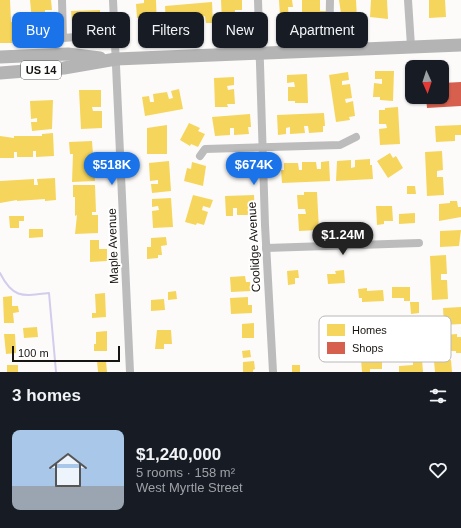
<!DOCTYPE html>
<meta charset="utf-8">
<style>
:root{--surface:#171b24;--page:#242831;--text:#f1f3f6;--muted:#9ea1a6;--line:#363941;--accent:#1a73e8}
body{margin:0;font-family:Helvetica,sans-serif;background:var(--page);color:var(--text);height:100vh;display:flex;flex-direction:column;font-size:15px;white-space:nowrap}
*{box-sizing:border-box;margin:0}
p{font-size:13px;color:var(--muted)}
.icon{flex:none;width:22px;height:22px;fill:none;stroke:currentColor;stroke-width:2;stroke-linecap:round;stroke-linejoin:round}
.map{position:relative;height:372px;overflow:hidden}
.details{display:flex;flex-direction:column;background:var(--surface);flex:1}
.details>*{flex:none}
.guide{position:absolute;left:12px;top:12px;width:437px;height:36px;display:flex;gap:8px}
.needle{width:26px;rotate:177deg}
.fabs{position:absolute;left:405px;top:60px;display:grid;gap:8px}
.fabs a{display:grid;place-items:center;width:44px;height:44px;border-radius:8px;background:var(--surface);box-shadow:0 1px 3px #0004;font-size:20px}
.scale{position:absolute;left:12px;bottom:10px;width:108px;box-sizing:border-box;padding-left:4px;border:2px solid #181411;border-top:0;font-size:11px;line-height:14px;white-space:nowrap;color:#181411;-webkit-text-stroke:3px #fff;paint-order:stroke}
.price{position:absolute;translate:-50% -34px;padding:0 9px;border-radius:14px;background:var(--accent);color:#fff;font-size:13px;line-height:26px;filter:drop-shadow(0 1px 2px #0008)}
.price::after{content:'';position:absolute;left:50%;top:24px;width:12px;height:9px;margin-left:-6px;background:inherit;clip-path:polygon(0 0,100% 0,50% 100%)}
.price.selected{background:#222;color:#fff}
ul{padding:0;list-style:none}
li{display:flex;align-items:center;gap:12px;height:100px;padding:0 12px}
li+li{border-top:1px solid var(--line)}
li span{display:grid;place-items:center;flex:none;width:112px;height:80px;border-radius:8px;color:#555}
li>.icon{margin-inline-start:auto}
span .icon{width:48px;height:48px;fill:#fffc;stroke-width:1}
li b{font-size:17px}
h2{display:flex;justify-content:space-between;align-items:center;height:48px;padding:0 12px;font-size:17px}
.chip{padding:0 14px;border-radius:8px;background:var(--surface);box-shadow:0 1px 3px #0004;font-size:14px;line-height:36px}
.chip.selected{background:var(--accent);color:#fff}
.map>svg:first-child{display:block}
.homes{fill:#f6d55c}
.shops{fill:#d6604d}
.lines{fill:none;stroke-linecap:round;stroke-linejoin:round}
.stream{stroke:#d3ccec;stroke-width:2}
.street{stroke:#bcbcbd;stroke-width:8}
.primary{stroke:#b5b4b5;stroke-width:13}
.labels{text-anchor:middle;stroke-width:4;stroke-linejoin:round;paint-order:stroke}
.shield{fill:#fff;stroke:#5d5a58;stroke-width:1}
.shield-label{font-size:11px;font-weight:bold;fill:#181411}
.street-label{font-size:12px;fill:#181411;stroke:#fff}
.key{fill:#fff;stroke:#bab8b8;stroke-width:1}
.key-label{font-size:11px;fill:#181411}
</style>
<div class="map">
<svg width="461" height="372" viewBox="0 0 461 372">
<rect width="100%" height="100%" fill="#fcfbfa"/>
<!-- homes -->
<g class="homes">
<polygon points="0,0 10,0 11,22 13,22 12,43 0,43"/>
<polygon points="30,0 51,0 52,10 45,10 45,15 52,15 53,29 45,29 46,34 53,33 53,41 34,42"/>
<polygon points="144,0 156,0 157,29 138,30 138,22 145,21 145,17 137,18 136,4 144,3"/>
<polygon points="221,0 242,0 242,10 235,10 235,14 242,13 243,22 222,23"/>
<polygon points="279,0 292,0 293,7 288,7 289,20 277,21 277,16 280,16"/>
<polygon points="302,0 320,0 320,11 327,11 326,16 321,16 321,21 302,21"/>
<polygon points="339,0 356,0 357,19 342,20"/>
<polygon points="371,0 387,0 388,19 370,17"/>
<polygon points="429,0 445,0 446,17 429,18"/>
<polygon points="212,2 213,23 206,23 205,16 202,17 202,24 188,24 187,17 183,17 184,25 166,26 165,6"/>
<polygon points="100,10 101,29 94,30 93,22 89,22 89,30 75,31 75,23 72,23 71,11"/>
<polygon points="375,71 394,71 393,101 380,100 380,97 373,97 374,83 382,84 382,79 375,79"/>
<polygon points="348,72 349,80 342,81 342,85 350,84 352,98 345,99 346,103 353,101 355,116 349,117 350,120 336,122 329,75"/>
<polygon points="307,74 308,103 295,103 295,101 288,101 288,87 295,87 294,82 287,83 287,75"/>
<polygon points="234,77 234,85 227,86 228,90 234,89 235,104 227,104 228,107 215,107 214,78"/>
<polygon points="179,89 183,109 145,116 142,97 149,96 150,102 154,102 153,94 167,92 169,99 173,98 171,91"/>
<polygon points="79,90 101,90 101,107 92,107 93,111 102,111 102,128 81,129"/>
<polygon points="53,100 52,129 32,131 31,122 37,122 37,118 31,119 30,101"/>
<polygon points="398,107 400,144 380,145 379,129 387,128 386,124 379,124 379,110 385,110 385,108"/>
<polygon points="324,113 325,126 323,126 323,132 309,133 308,126 304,126 305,133 290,134 290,127 286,128 286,134 278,135 277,115"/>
<polygon points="250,114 251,127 248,127 249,134 234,135 234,128 230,128 230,135 215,136 212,117"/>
<polygon points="189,123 200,128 198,131 205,134 198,147 191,144 190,146 180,140"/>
<polygon points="167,125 167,154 147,154 147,128"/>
<polygon points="461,125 461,135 455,135 455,141 436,142 435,126"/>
<polygon points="53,133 54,156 36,157 36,151 33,151 33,157 17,157 17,152 14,152 14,158 0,158 0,136 14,138 14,136 42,136 42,134"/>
<polygon points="92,141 95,181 72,182 73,154 70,154 69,142"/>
<polygon points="442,151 443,170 437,171 437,177 443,177 444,195 427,196 425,152"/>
<polygon points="390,153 393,158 396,156 403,168 388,178 377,161"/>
<polygon points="370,159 370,165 372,165 373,179 336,181 337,161 351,160 351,168 355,167 355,160"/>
<polygon points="169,161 171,191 152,193 151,184 158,184 158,180 150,181 149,163"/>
<polygon points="329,161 330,181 282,183 281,170 284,170 284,163 298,163 299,170 302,170 302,162 316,162 317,169 321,169 321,162"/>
<polygon points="192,162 206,166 203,186 184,181 187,168 191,169"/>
<polygon points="55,178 56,200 45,201 45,199 17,201 17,200 0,203 0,181 34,179 34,185 38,185 37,179"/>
<polygon points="73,185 95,185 96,212 92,212 92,215 98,215 98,233 75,234 77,215 75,216 75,197 73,197"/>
<polygon points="407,186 415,186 416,194 407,194"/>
<polygon points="304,192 317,192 319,230 299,231 298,214 306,214 305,209 298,209 297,195 304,195"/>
<polygon points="193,195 213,200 210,208 203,206 202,210 208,212 204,225 197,223 196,225 185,222"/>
<polygon points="254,195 255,215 237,215 237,208 233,208 233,216 226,216 225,196"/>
<polygon points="171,198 173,227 153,228 152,211 159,210 158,206 152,207 152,199"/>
<polygon points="450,201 457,201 458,207 461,207 461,217 439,221 439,204 450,203"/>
<polygon points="376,206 392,206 393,221 384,221 384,224 377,225"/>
<polygon points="415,213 415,223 399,224 399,214"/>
<polygon points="9,216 24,216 24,221 19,221 19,228 10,228"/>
<polygon points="29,229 43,229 43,237 29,238"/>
<polygon points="461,230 459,246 440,247 440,231"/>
<polygon points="166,237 167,245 161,246 162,255 158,255 158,258 147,259 147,247 151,247 151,238"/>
<polygon points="90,240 99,240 99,249 107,249 107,261 90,262"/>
<polygon points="446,255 447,274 441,274 441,280 447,280 448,299 432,300 430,256"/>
<polygon points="298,270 299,278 295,278 295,284 288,285 287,271"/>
<polygon points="344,270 345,283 328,284 327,274 336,274 335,271"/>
<polygon points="245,276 246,282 250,282 251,291 231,292 230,277"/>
<polygon points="392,287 410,287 410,301 404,301 404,298 392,298"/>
<polygon points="367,288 367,291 383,290 384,301 362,302 362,298 359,298 358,289"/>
<polygon points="176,291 177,299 168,300 168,292"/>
<polygon points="105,293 106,317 92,318 92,313 96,313 95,294"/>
<polygon points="12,296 12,306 18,306 19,312 13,313 14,323 4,323 3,297"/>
<polygon points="248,297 248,305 252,305 252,313 231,314 230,298"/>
<polygon points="164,299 165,310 151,311 151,300"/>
<polygon points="410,302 419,302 419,313 411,314"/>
<polygon points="461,307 461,324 444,325 443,308"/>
<polygon points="254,323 254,338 242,338 242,324"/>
<polygon points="37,327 38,337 24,338 23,328"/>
<polygon points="157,330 171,330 172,344 164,344 164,349 155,349"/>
<polygon points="107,331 107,351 94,351 94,344 96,344 96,332"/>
<polygon points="4,334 15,334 16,353 6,354"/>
<polygon points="457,334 457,337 461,337 461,353 456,353 456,351 445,351 445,335"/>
<polygon points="250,350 251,357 243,358 242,351"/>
<polygon points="368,353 374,353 374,358 382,358 382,369 370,369 370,372 362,372 361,359 368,359"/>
<polygon points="413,359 422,359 423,372 399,372 399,366 413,365"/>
<polygon points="451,360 452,372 435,372 434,361"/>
<polygon points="97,361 106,361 107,372 98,372"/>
<polygon points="254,361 255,369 253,370 253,372 243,372 243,362"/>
<rect x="7" y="365" width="11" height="7"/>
<rect x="292" y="365" width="8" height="7"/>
</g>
<!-- shops -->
<polygon class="shops" points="461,82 461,106 427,108 426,97 442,97 442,83"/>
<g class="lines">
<!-- stream -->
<path class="stream" d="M0,273C13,299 23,296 49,293L56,372"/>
<!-- street -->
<g class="street">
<polyline points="62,0 63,38 115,34"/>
<polyline points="113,0 130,372"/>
<polyline points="258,0 265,225 273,372"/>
<polyline points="408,0 411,46"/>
<polyline points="329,50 330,0"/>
<polyline points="200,156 205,149 340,145 356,137"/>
<polyline points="266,248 419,243"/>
</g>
<!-- primary -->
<g class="primary">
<polyline points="0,57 68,54 100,58"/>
<polyline points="0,73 64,68 116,59 461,45"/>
</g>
</g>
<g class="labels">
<!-- shield labels -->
<rect class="shield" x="21" y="61" width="40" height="18" rx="3"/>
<g class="shield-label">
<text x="41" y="74">US 14</text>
</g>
<!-- street labels -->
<g class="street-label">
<text transform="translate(113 246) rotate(-92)" y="4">Maple Avenue</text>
<text transform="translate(254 247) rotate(-93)" y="4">Coolidge Avenue</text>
</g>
</g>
<!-- legend -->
<rect x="319" y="316" width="132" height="46" rx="6" class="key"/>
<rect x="327" y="324" width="18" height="12" fill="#f6d55c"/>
<rect x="327" y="342" width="18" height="12" fill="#d6604d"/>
<g class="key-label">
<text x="352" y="334">Homes</text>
<text x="352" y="352">Shops</text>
</g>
</svg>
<div class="fabs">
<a><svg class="needle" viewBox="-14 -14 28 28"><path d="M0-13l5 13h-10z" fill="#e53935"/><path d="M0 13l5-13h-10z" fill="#9ea1a6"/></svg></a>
</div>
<div class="scale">100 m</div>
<b class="price" style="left:112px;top:186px">$518K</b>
<b class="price" style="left:254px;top:186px">$674K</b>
<b class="price selected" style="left:343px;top:256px">$1.24M</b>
<div class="guide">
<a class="chip selected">Buy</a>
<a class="chip">Rent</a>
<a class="chip">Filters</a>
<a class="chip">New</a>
<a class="chip">Apartment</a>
</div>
</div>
<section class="details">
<h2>3 homes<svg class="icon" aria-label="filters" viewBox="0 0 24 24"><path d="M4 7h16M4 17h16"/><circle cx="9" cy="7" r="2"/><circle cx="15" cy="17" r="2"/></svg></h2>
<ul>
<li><span style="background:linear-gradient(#a9c7e8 70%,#9aa5b1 0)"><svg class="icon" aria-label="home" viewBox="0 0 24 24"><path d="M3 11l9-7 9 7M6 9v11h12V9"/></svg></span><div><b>$1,240,000</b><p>5 rooms · 158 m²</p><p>West Myrtle Street</p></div><svg class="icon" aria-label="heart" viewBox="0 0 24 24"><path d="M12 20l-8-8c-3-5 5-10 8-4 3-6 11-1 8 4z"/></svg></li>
</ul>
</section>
